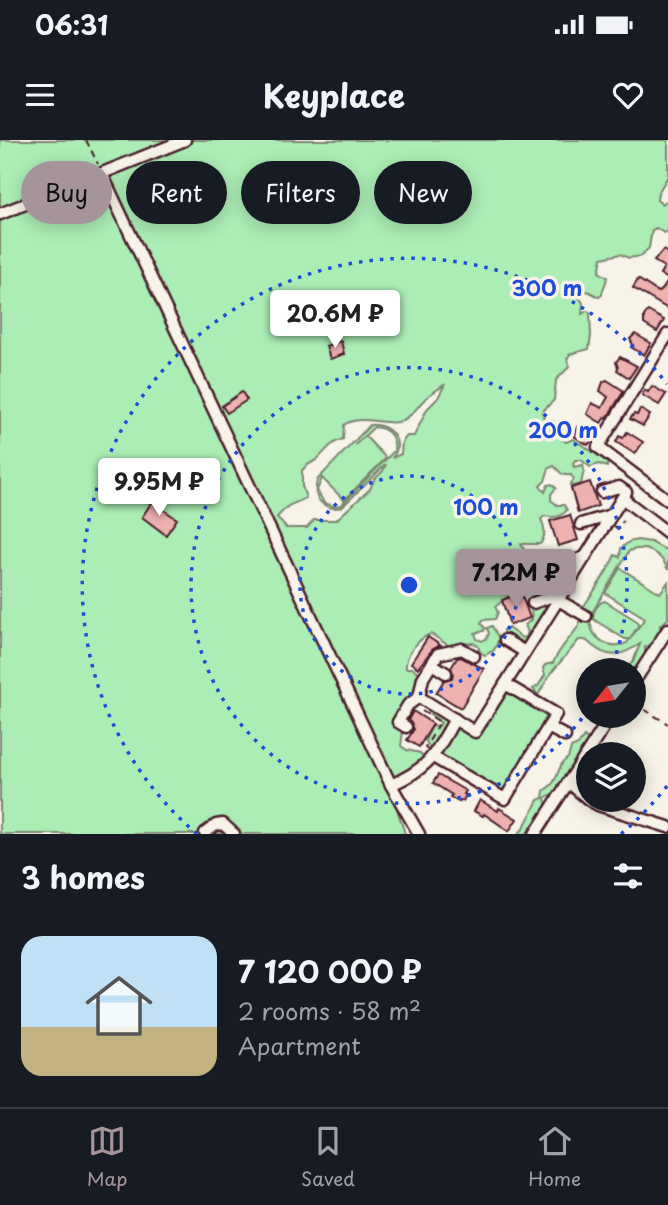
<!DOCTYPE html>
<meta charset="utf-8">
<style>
:root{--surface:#171b24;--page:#242831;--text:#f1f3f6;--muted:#9ea1a6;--line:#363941;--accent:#a6949b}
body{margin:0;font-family:"Playpen Sans",sans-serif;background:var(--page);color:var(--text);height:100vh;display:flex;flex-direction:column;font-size:26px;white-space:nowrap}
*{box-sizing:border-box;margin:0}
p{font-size:23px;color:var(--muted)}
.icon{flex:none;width:38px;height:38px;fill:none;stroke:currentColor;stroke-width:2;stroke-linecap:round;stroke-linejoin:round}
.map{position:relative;height:694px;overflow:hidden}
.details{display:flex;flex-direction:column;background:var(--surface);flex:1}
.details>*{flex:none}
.hud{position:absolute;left:21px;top:21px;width:626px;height:63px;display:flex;gap:14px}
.needle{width:46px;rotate:240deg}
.buttons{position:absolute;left:576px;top:518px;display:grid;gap:14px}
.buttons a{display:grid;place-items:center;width:70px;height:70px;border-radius:50%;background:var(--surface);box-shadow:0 4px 18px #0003;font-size:35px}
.price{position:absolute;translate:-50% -60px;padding:0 16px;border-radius:7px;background:#fff;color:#222;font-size:23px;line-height:46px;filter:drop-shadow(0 2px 4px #0008)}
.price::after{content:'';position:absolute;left:50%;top:42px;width:21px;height:16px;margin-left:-10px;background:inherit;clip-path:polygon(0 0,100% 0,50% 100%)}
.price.current{background:var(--accent);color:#111}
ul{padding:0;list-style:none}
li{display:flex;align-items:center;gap:21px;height:175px;padding:0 21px}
li span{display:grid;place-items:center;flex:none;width:196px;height:140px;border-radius:21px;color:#555}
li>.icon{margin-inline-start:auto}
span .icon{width:84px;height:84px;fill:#fffc;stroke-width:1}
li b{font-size:30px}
h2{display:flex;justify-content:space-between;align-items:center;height:84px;padding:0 21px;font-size:30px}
.chip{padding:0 24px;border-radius:32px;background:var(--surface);box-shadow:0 4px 18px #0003;font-size:24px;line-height:63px}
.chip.current{background:var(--accent);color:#111}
.status{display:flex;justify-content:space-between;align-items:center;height:49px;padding:0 35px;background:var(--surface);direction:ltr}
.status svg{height:19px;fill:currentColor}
header{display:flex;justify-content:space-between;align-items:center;height:91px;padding:0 21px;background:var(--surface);font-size:32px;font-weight:700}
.tabs{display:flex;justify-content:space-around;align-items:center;height:98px;border-top:2px solid var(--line);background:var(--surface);font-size:19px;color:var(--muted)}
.tabs a{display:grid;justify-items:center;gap:4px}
.tabs .current{color:var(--accent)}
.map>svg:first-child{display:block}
.green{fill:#acedb5;stroke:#7b8670;stroke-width:2;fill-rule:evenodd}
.building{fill:#edb1b0;stroke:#4a1f2b;stroke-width:2}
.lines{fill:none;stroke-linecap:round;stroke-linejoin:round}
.minor-casing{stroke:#4a1f2b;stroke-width:15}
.path{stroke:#4a1f2b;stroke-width:2;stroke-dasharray:7 5;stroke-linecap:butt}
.minor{stroke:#f7f3e8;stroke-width:10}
.ring{fill:none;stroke:#1d4ed8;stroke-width:3.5;stroke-dasharray:3.5 7}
.centre{fill:#1d4ed8;stroke:#f7f3e8;stroke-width:3.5}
.ring-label{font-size:21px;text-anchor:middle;font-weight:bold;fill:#1d4ed8;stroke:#f7f3e8;stroke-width:7;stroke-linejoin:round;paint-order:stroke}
</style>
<div class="status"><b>06:31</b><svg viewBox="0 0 49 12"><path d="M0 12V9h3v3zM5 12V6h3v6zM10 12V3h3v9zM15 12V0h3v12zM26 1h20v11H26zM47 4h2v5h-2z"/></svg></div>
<header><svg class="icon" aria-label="menu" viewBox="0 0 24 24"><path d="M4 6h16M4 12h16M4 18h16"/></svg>Keyplace<svg class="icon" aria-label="heart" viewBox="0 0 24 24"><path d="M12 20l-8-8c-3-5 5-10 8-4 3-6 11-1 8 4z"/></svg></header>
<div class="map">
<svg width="668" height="694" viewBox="0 0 668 694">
<rect width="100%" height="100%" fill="#f7f3e8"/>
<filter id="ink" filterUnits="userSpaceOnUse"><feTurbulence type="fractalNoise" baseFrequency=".0143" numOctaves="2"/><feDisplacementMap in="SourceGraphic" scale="14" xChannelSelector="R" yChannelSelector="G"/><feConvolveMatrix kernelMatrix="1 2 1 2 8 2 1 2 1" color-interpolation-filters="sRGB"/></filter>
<g filter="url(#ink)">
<!-- green -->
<g class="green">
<path d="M0,0H668V36L658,53L657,60L662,64L668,60V91L664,93L656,88L652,90L649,108L641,116L629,118L620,114L602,118L599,132L607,137C607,143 602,148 602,155L599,157L588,151L580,153L579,157L583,163L582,174L587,171L590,172L591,196L589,209L570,214L567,219L570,226L556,240L554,260L542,272L546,286L566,302L573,299L608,322L607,327L599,324L590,327L581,320H575L573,324L574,327L583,325L584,330L581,344L572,346L570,345L574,339L571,335C560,336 561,332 554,326L549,328L545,341L540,346L545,352L548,345L552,344L556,348L551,354V360L557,365H564L567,370C562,377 553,378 545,376L541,379C545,388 546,397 540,404H521L526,413H531L533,421L521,427L517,444L509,448V456L495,467L498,472L495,479L483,480L481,483L485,488L484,491L475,493L477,499L482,501L487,498L489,493L487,488L492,486L499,499L494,510L485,515L480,512L478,506L473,503L449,506L431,494C419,498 405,514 406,528H412L422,535L418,552L396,585L403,591L401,606L407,610L420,613L423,617L422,622L388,640L405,694H0ZM445,244L438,258L427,269L414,296H407L402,302L401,314L392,318C406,302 388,282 370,285L318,339C310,357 324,372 342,367L386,324L383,331L374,340L370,349L336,380H314L307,388H286L277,377L288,366L306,358L302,346V330C307,325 310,323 316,320C328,311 326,305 343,299L344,285C359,274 384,285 398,282C412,278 417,266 427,257C433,252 439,249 445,244ZM374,287C388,288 396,297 394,311L341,365L334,366L324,363L317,350L322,338L344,360L386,318L365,296L355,305Z"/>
<path d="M637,400L651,402L668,411V430C662,414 646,404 629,411L590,476C589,498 607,510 627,503L645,478L605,453L620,428L660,453L668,442V479L660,485V493L652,505L645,507V516L637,528L624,530L633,522L640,504C624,514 611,521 593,506C587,501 587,499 579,500L551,533L538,555L533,549L538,546L545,535L543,528L545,525L553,523C558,510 570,498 578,487C581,482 581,473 584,466C595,449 607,434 615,415L620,417L621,408L629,402Z"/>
<path d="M605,461L637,481L638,486L630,499H625L593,479C592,473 598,462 605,461Z"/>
<polygon points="546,463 548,466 548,473 526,507 520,507 503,495 503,490 508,488 522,498 525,497 528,492 525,485 532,479 531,468"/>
<polygon points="506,549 551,576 503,654 442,619 441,615 456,587 476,595"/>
<polygon points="434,570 446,579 447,583 435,605 430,608 425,600 433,585 439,586 441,583 430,574"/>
<path d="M584,597L588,600L587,606L566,638L558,644V650L545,658L547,668C540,679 532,684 526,694H518L523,689L538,660L543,658L544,651C547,648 551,646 553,643C559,635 558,624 568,618L571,608L578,605Z"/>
</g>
<!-- building -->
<g class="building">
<polygon points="334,29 349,44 341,52 326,37"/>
<polygon points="663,110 668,113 668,139 660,134 664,127 654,121"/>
<polygon points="638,139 658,152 662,150 668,141 668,169 633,148"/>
<polygon points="648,171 664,180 657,192 644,184 644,176"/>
<polygon points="635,194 651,203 644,215 631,207 633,205 630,199"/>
<polygon points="341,201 344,214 330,219 326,206"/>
<polygon points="620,217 637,226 629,238 617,230 618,228 616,222"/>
<polygon points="607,240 624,251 607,278 605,277 601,283 587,274 592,263 602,268 608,257 600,251 603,242"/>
<polygon points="652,246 666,254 659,265 642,255 645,250 648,252"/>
<polygon points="242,252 247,260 227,273 222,266"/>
<polygon points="640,269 650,275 643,286 630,279 634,274 637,275"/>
<polygon points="581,285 597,295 588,305 574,296 578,287"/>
<polygon points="627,292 643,302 635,314 616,302 619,296 623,298"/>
<polygon points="590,342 598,366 578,373 571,348"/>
<polygon points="152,362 177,379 166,395 142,377"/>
<polygon points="570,375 578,400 558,406 550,381"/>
<polygon points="541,420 550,444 530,452 522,427"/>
<polygon points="521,453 530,478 510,485 502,460"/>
<polygon points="428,497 440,505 432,510 418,528 411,523"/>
<polygon points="461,517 484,529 461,568 436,553 444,540 452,538 453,533 451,528 457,518"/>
<polygon points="413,571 433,584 419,607 407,600 414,589 408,580"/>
<polygon points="438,635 466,651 464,654 466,655 463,661 460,660 459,662 450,657 452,655 433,643"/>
<polygon points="480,660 498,671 499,668 517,679 509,691 484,674 483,676 474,671"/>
</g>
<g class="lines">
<!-- minor casing -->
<g class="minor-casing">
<g id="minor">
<polyline points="102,34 391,645 419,694"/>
<polyline points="0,74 185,0"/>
<polyline points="668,194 598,307 668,360"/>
<polyline points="622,358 668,393"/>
<polyline points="581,384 611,375"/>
<polyline points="553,429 585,417"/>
<polyline points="558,460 586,476"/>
<polyline points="533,463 562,453"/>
<polyline points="505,500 525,512"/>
<polyline points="432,524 446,533"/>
<polyline points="634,542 668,489"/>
<polyline points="419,557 423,538 438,514 462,509 474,516"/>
<polyline points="406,587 398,582 408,565 419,557 475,592 626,352 619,347 602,352"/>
<polyline points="548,587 565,596"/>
<polyline points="433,617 505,659 556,574 505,544"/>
<polyline points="568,642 588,659"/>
<path d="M391,645C431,627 434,615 455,579"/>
<polyline points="589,660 598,665 668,687"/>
<polyline points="205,693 216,685 223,684 234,694"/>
<polyline points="535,694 611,576"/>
</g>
</g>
<!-- path -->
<g class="path">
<polyline points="86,0 98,24"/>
<polyline points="614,386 618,389 623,381"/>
<polyline points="634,563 668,584"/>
<polyline points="422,571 440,582 425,608 428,610"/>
</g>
<!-- minor -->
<use href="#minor" class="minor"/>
</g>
</g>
<!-- distance rings -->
<g class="ring">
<circle cx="409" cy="445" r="109"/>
<path d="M588 570A218 218 0 1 1 610 530"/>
<path d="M667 646A327 327 0 0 1 621 694M197 694A327 327 0 1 1 667 244"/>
</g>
<circle cx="409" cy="445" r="10" class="centre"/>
<g class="ring-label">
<text x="547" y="156">300 m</text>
<text x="563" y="298">200 m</text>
<text x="486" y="375">100 m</text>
</g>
</svg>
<div class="buttons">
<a><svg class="needle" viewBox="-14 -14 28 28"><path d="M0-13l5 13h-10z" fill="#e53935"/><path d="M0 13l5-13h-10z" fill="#9ea1a6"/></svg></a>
<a><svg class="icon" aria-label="layers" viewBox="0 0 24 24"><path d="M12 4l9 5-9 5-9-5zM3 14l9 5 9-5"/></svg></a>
</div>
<b class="price" style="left:335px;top:210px">20.6M ₽</b>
<b class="price" style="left:159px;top:378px">9.95M ₽</b>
<b class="price current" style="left:516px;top:469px">7.12M ₽</b>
<div class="hud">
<a class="chip current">Buy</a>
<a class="chip">Rent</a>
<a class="chip">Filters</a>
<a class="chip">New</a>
</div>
</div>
<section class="details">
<h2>3 homes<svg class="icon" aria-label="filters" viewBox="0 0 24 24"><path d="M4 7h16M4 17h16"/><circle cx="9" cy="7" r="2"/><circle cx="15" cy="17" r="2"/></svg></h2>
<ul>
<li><span style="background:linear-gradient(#bfe0f5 65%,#c2b280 0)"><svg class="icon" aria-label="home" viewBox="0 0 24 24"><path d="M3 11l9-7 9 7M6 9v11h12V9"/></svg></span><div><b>7 120 000 ₽</b><p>2 rooms · 58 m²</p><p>Apartment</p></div></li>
</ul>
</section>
<nav class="tabs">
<a class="current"><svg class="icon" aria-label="map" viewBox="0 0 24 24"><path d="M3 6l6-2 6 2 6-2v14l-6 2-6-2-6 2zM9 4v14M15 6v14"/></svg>Map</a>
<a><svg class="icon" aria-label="saved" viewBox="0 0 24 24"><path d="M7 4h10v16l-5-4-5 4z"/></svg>Saved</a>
<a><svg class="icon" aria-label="home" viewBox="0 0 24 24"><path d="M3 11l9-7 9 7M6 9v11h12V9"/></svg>Home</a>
</nav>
